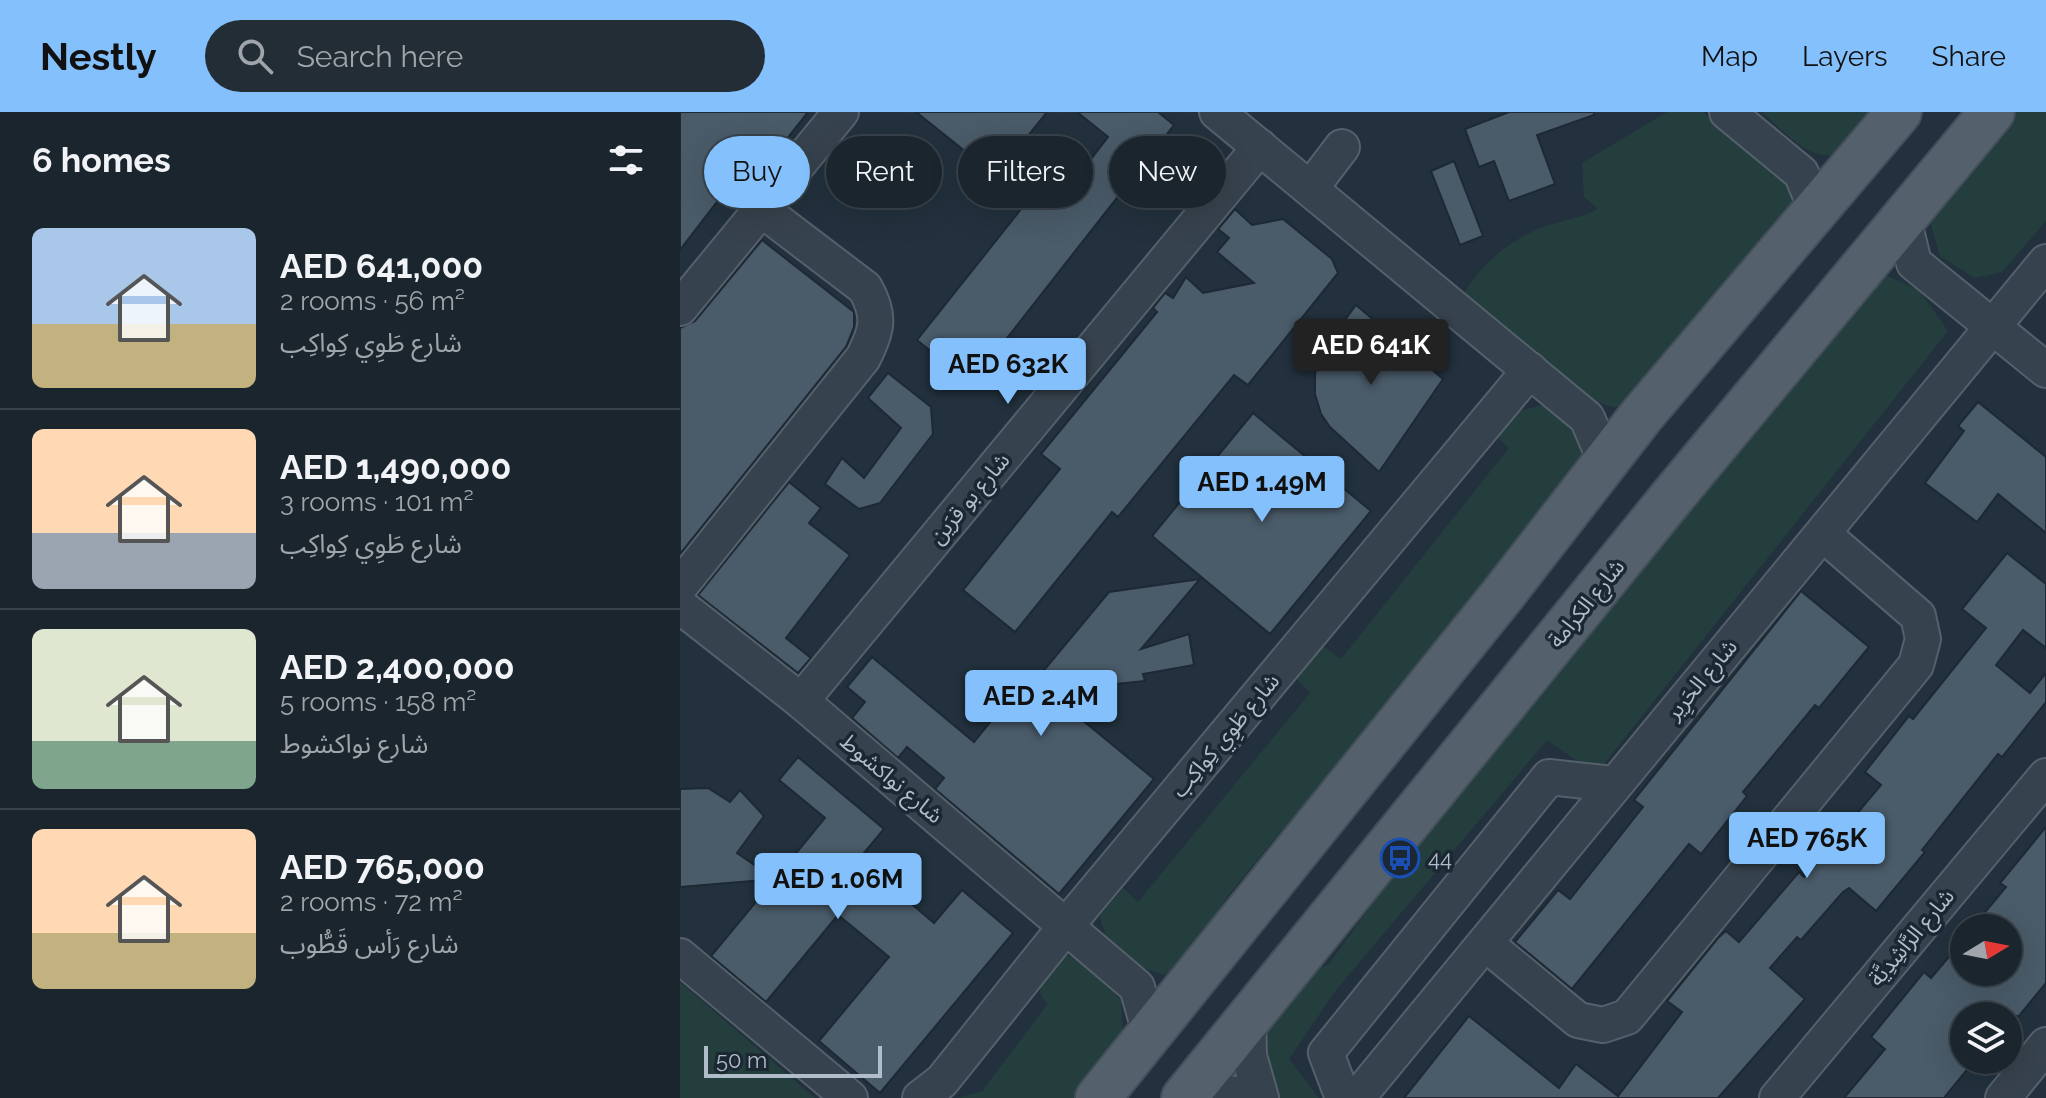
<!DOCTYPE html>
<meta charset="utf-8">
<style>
:root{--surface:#1a252e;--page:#232d36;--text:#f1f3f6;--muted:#9fa5aa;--line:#38424a;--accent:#83c0fc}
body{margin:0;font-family:Raleway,"Noto Sans Arabic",sans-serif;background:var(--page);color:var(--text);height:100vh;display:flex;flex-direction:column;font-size:30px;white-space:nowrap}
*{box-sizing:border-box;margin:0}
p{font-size:26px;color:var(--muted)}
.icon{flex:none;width:44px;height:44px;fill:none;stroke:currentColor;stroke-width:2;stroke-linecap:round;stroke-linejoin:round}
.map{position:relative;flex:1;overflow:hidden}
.drawer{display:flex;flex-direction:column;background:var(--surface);width:680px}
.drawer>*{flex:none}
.guide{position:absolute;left:24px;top:24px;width:760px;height:72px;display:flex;gap:16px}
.needle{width:52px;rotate:80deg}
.fabs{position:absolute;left:1270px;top:802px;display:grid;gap:16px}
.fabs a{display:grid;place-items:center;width:72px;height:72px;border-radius:50%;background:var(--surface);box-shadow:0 8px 32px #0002,0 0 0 2px var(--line);font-size:40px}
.scale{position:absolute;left:24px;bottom:20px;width:178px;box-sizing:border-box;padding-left:8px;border:4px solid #b1bdc9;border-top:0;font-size:22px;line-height:28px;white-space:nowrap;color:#b1bdc9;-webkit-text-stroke:6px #1b2732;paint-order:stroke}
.price{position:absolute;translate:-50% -68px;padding:0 18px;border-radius:8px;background:var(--accent);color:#111;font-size:26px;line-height:52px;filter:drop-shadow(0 2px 4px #0008)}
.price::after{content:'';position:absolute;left:50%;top:48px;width:24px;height:18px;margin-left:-12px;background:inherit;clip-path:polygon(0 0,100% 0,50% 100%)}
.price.active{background:#222;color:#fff}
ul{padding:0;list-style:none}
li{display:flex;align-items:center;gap:24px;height:200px;padding:0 32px}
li+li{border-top:2px solid var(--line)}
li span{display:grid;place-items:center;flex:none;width:224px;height:160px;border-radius:12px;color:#555}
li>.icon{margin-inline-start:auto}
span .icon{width:96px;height:96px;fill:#fffc;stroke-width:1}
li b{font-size:34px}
h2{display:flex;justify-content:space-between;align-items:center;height:96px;padding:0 32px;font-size:34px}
.tag{padding:0 28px;border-radius:36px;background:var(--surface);box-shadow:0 8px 32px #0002,0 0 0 2px var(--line);font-size:28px;line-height:72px}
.tag.active{background:var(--accent);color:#111}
header{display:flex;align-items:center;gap:48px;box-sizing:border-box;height:112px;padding:0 40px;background:var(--accent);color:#111}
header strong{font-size:38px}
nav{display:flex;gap:44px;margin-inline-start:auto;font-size:28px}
.search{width:560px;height:72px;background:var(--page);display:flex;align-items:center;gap:20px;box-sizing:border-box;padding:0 28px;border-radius:44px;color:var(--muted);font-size:30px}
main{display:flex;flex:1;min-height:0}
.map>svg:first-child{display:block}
.green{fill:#243e3e}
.building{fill:#4a5b69;stroke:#1d2934;stroke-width:2}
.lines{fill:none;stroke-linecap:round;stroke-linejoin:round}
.minor-casing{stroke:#54606b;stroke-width:38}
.major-casing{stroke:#424e59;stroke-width:48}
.minor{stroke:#36424d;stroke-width:34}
.major{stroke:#54616d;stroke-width:44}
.labels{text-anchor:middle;stroke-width:7;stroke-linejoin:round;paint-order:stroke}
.street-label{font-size:22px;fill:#b1bdc9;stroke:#1b2732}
.poi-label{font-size:22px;fill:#b1bdc9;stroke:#1b2732;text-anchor:start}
</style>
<header>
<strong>Nestly</strong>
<div class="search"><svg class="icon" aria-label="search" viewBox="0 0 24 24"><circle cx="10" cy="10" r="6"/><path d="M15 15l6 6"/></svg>Search here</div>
<nav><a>Map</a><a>Layers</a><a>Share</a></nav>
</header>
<main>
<section class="drawer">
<h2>6 homes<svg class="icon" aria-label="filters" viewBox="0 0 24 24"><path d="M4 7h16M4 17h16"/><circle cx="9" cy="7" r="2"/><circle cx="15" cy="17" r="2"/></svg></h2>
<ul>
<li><span style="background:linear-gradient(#a9c7e8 60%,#c2b280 0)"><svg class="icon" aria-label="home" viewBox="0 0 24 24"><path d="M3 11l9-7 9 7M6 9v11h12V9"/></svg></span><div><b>AED 641,000</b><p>2 rooms · 56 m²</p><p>شارع طَوِي كِواكِب</p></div></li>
<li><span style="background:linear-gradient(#ffd9b3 65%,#9aa5b1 0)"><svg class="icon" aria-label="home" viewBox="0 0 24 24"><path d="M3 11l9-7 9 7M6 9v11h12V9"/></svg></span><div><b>AED 1,490,000</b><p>3 rooms · 101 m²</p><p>شارع طَوِي كِواكِب</p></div></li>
<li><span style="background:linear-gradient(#dfe7d0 70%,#7fa58c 0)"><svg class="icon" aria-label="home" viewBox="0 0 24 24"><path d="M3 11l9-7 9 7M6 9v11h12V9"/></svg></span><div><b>AED 2,400,000</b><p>5 rooms · 158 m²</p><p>شارع نواكشوط</p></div></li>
<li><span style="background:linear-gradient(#ffd9b3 65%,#c2b280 0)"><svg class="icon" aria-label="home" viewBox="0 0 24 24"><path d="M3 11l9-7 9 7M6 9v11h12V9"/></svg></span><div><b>AED 765,000</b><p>2 rooms · 72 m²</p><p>شارع رَأس قَطُّوب</p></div></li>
</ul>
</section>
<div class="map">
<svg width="1366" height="986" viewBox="0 0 1366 986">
<rect width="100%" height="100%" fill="#22313d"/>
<!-- green -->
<g class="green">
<path d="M987,0H1022L1066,30L1104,66L1117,96L1014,207L998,237L953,295H934L898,285L784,182C801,153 826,131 858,117C878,109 899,107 918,97L904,85L902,51Z"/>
<path d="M1082,0H1199C1189,11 1178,30 1166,38C1137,59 1101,17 1082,0Z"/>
<polygon points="1328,0 1366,0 1366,109 1322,160 1295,166 1260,144 1247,100"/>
<polygon points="1205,163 1239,178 1268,219 916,662 867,628 656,878 609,947 639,986 570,986 561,939 611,870 649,852 713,763 721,724 1182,176"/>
<path d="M863,293L903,321L918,351L629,706L602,718L547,785L511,844L485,863C449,853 428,843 420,804L443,776L458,790L630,581L614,564L639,531L661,547L829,336L811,320L829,302Z"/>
<polygon points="382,844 398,845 441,888 443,923 394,986 278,986 302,979 367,893 360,881 361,865"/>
<polygon points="0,870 135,986 0,986"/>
</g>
<!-- building -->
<g class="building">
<polygon points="0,0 128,0 70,74 57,64 0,138"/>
<polygon points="236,0 367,0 316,64"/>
<polygon points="397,0 478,0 494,13 291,272 237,228 365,67 384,82 428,25"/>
<polygon points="829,0 914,0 914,3 857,23 875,72 829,89 814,49 799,55 785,17"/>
<polygon points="774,49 803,124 780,133 751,59"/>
<polygon points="555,97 572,113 603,107 652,147 658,161 568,273 554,263 438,405 432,400 335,520 283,478 380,357 361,342 477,200 473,196 485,181 493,186 506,165 523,181 574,171 537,140 549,126 538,117"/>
<polygon points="82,128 174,200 174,215 166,235 0,442 0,216 15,209"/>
<polygon points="676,193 763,267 699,360 650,315 641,302 635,282 635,261 644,236"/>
<polygon points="208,261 251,295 253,322 200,391 179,397 145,372 162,346 184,366 221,316 188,286"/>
<polygon points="1298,290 1366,345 1366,421 1318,382 1297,410 1245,371 1284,319 1278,314"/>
<polygon points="573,301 691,399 590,522 472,424"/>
<polygon points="109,370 141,396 129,411 170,443 106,526 131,546 118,561 18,483"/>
<polygon points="1327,441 1366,472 1366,536 1343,518 1316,553 1350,581 1366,561 1366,590 1322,645 1318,642 1242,738 1245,740 1196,799 1169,776 1163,780 1121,828 1117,825 1090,856 1125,887 1038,986 724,986 789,904 879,976 896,952 938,984 1002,900 987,889 1038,826 1046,819 1059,830 1119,760 1124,765 1201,673 1185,660 1229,604 1233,607 1306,516 1282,497"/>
<polygon points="520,467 461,537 509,522 514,553 463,562 465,569 416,574 395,602 474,667 379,782 255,677 264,666 227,635 218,646 172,606 185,590 167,575 192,545 294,630 348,563 355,569 429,480"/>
<polygon points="1121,479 1189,535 1139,596 1135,593 1063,680 1067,684 1021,742 1009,732 892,877 835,830 878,778 890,787 963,695 954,688"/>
<polygon points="118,645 204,717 179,747 254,811 282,778 333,821 200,981 139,929 209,845 158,803 86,890 31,844 95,767 0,775 0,677 28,676 50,690 60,678 84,704 57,741 95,767 145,706 99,668"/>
<polygon points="1366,715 1366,871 1339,904 1284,904 1284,948 1295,948 1264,986 1164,986 1205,937 1191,925 1244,860 1251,866 1284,827 1284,860 1328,860 1328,816 1292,816 1326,775 1320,771"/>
</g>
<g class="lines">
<!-- minor casing -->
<g class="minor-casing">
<g id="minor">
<polyline points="537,0 907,306 926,350"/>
<polyline points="1047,0 1121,61 1137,99"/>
<polyline points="630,77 662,35"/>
<polyline points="1224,110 1234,151 1366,258"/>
<polyline points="0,196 161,0"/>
<path d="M0,474L183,246C197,219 201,204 185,176L81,97"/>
<polyline points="0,494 121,589 457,875 470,921"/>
<polyline points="121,589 580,35"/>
<polyline points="806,832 898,908 923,913 947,905 1236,553 1243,527 1238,504 1143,422"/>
<polyline points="0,844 170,986"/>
<polyline points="568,905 569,944 581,986"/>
<polyline points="240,986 262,969 386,814 850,258"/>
<polyline points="507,986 545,980 573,986"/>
<polyline points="663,986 646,941 869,665 933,672"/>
<polyline points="677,986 1366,150"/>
<polyline points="1097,986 1366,664"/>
<polyline points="1323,986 1366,933"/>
</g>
</g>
<!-- major casing -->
<g class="major-casing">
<g id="major">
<polyline points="418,986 824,481 962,303 1219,0"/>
<polyline points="504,986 992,385 1312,0"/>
</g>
</g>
<!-- minor -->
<use href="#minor" class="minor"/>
<!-- major -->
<use href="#major" class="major"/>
</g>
<!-- icons -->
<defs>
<g id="bus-ring" transform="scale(2)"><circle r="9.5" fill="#1b2732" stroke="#1a4fb4" stroke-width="1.5"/><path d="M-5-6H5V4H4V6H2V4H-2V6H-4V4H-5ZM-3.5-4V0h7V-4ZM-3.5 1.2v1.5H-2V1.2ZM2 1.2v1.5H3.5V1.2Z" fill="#1a4fb4"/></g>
</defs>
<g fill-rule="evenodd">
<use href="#bus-ring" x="720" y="746"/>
</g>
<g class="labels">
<!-- street labels -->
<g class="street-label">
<text transform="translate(289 386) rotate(-50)" y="8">شارع بو قرَين</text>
<text transform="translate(906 491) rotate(-51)" y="8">شارع الكرامة</text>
<text transform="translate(1021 567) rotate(-50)" y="8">شارع الحَرِير</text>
<text transform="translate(545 623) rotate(-50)" y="8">شارع طَوِي كِواكِب</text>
<text transform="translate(212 666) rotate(40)" y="8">شارع نواكشوط</text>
<text transform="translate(1231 825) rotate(-50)" y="8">شارع الرَّاشِدِيَّة</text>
</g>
<!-- poi labels -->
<g class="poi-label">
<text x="748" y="754">44</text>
</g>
</g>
</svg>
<div class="fabs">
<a><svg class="needle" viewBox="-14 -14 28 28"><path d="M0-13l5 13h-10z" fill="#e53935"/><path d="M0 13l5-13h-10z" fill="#9fa5aa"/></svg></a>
<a><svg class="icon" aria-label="layers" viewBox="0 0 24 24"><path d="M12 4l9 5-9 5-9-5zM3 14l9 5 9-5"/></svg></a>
</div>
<div class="scale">50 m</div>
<b class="price active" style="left:691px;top:275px">AED 641K</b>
<b class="price" style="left:328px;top:294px">AED 632K</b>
<b class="price" style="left:582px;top:412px">AED 1.49M</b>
<b class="price" style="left:361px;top:626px">AED 2.4M</b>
<b class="price" style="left:1127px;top:768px">AED 765K</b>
<b class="price" style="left:158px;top:809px">AED 1.06M</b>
<div class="guide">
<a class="tag active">Buy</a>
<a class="tag">Rent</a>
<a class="tag">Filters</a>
<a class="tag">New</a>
</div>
</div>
</main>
